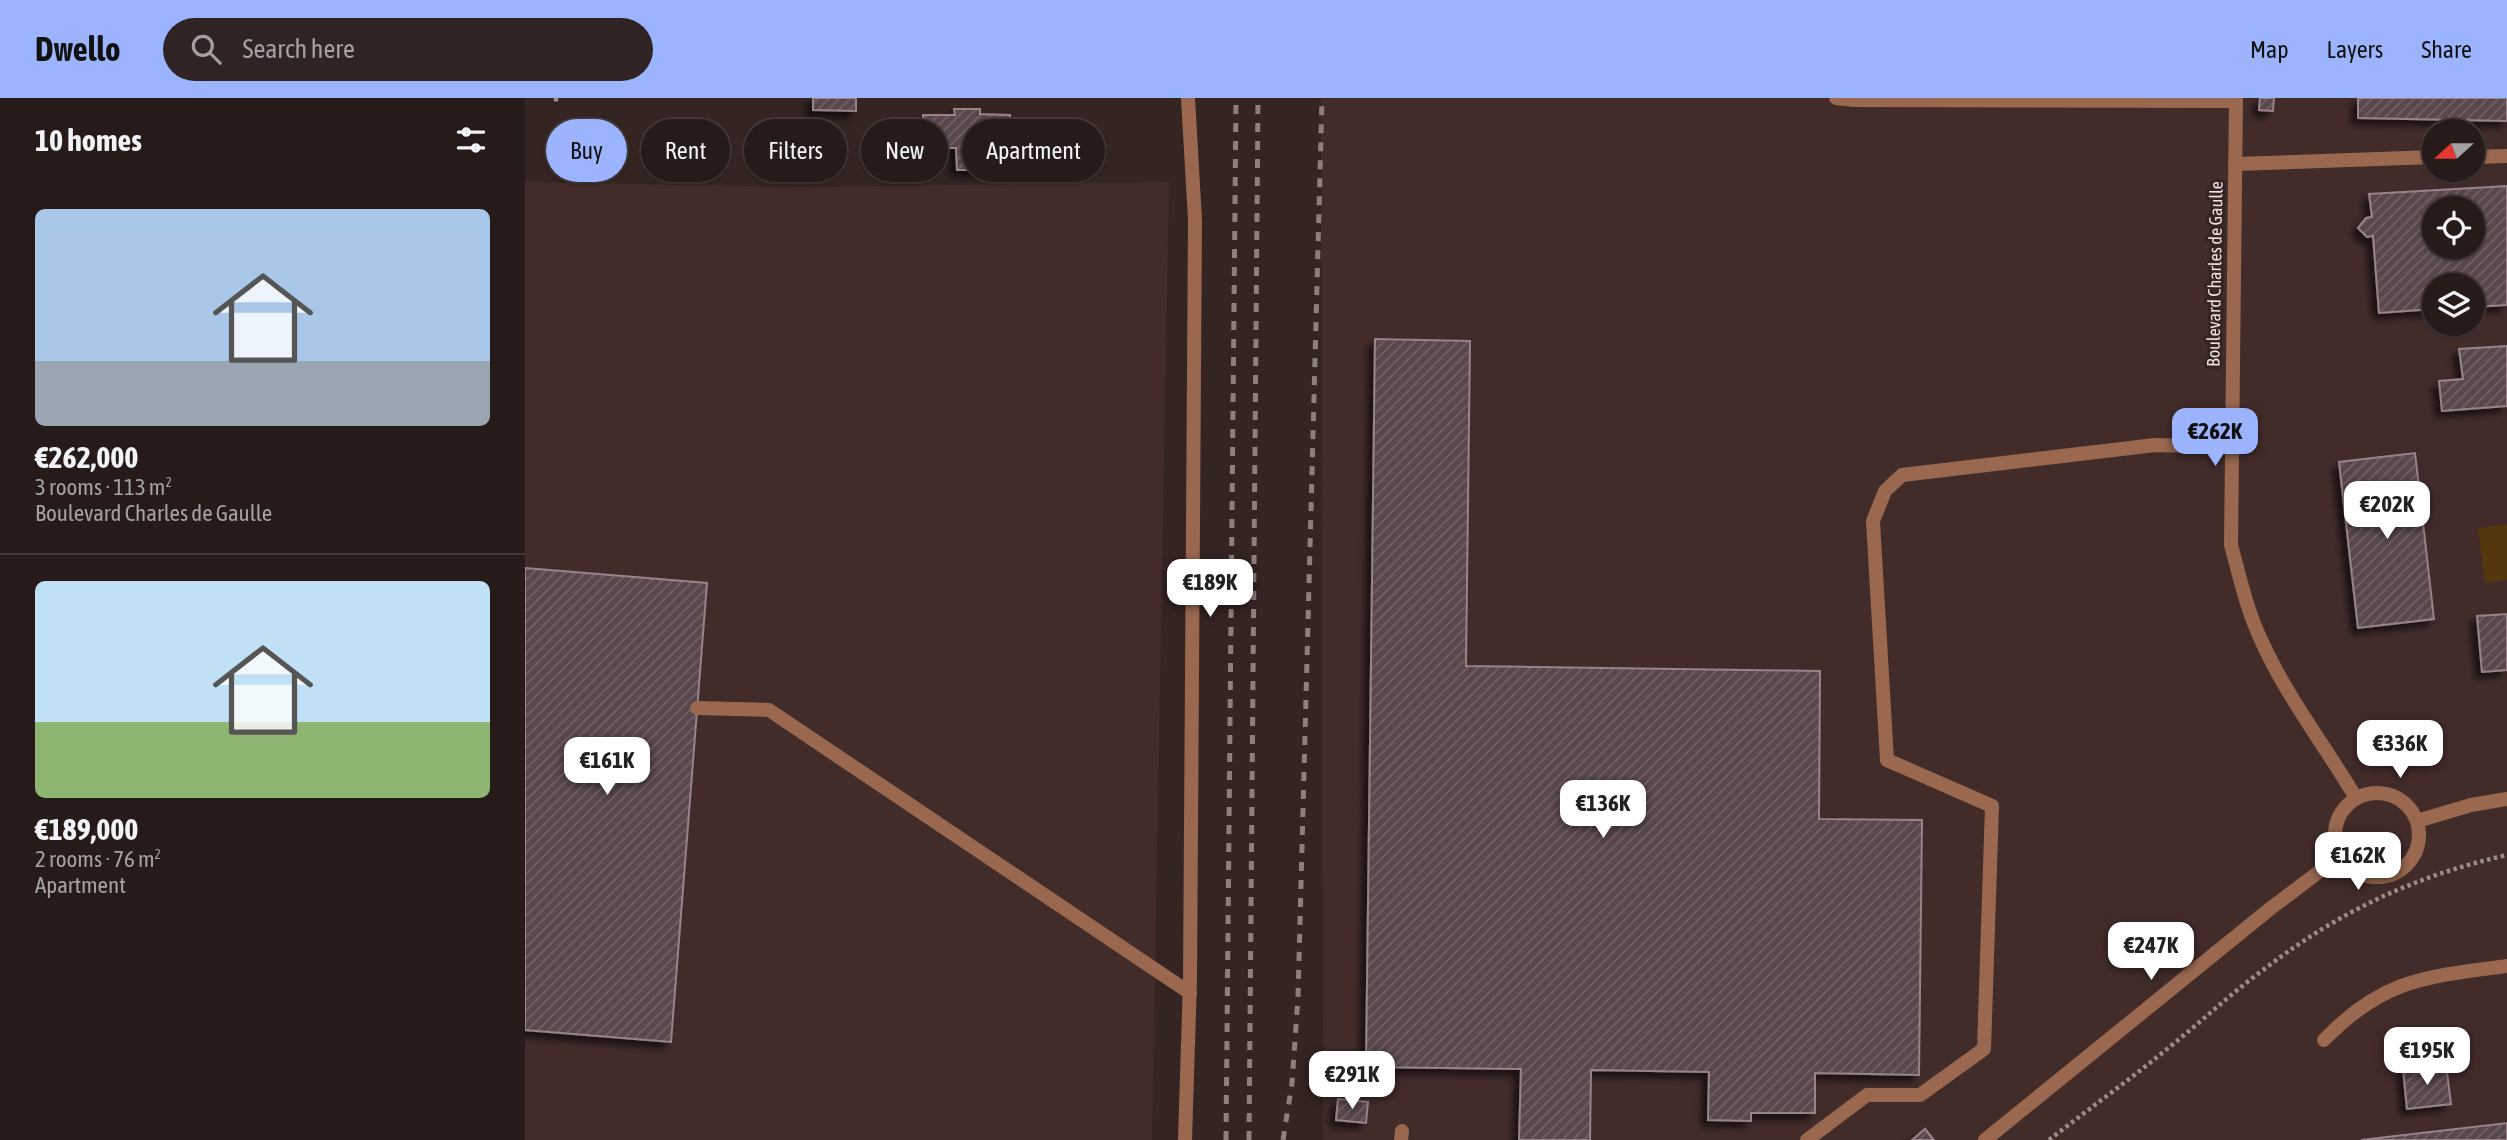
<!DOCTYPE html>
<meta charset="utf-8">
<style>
:root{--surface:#271b1a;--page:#2f2423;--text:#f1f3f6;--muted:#a4a1a2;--line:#433939;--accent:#9cb4fd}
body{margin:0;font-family:"Asap Condensed",sans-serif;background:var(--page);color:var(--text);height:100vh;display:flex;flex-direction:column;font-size:26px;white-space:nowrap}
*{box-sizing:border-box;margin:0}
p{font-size:23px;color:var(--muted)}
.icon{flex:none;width:38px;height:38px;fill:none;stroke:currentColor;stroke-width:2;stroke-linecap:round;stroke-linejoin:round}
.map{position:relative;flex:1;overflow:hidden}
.panel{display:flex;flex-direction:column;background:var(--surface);width:525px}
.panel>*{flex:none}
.banner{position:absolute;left:21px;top:21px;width:665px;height:63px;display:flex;gap:14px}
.needle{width:46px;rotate:249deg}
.controls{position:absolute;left:1897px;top:21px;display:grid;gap:14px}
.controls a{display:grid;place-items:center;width:63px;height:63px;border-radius:50%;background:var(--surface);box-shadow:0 2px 5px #0004,0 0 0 2px var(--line);font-size:35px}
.price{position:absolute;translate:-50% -60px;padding:0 16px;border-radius:14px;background:#fff;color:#222;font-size:23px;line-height:46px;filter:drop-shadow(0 2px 4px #0008)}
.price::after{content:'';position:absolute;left:50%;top:42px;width:21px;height:16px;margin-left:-10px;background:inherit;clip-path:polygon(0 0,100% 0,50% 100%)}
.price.selected{background:var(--accent);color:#111}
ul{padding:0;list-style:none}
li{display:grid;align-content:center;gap:14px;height:371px;padding:0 35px}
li+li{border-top:2px solid var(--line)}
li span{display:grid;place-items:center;height:217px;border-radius:10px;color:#555}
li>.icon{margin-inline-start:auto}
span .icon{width:126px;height:126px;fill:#fffc;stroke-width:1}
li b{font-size:30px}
h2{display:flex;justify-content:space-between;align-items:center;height:84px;padding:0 35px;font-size:30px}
.tag{padding:0 24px;border-radius:32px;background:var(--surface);box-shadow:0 2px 5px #0004,0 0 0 2px var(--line);font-size:24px;line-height:63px}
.tag.selected{background:var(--accent);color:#111}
header{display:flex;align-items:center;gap:42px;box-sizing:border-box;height:98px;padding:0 35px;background:var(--accent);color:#111}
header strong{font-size:33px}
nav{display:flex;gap:38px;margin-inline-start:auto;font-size:24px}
.search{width:490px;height:63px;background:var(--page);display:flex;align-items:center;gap:18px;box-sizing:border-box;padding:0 24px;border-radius:38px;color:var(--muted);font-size:26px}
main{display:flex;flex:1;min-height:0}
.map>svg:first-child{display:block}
.built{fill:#422c2a;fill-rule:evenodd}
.green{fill:#55370d}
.building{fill:url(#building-hatch);stroke:#988388;stroke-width:2;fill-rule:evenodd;filter:url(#shadow)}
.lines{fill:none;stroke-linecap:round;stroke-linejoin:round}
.path{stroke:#9a8c8a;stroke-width:4.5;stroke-dasharray:3.5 3.5;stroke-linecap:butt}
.service{stroke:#99684f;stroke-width:14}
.minor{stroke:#99684f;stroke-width:14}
.tertiary{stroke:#99684f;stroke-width:14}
.rail{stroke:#8d7f7e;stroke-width:5;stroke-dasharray:9 9;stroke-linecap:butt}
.labels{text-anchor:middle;stroke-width:6;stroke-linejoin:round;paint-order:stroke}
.street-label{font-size:18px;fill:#ede1e0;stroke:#342422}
</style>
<header>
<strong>Dwello</strong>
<div class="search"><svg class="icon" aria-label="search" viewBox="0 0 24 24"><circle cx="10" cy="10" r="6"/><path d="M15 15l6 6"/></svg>Search here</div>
<nav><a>Map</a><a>Layers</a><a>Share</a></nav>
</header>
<main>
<section class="panel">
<h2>10 homes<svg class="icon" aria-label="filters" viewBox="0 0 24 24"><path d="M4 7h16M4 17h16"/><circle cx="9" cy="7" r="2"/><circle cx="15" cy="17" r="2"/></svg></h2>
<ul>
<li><span style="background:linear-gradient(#a9c7e8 70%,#9aa5b1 0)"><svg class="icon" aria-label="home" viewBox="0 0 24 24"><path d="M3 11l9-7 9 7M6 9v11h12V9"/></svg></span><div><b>€262,000</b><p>3 rooms · 113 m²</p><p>Boulevard Charles de Gaulle</p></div></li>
<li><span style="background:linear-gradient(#bfe0f5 65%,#8fb573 0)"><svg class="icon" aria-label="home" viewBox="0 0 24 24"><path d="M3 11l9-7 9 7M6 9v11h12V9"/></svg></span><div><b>€189,000</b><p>2 rooms · 76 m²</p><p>Apartment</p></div></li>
</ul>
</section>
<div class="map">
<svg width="1982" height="1042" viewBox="0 0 1982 1042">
<defs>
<pattern id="building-hatch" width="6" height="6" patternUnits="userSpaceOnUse" patternTransform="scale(1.75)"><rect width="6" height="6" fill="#59474b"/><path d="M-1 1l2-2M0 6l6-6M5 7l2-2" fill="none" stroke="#716165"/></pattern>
<filter id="shadow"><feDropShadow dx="-6" dy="6" stdDeviation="3.5" flood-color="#0009"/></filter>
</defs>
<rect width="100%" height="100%" fill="#342422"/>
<!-- built -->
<g class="built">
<path d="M796,0H1982V1042H798ZM1909,33H1948V72H1909ZM1909,110H1948V149H1909ZM1909,187H1948V226H1909Z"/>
<polygon points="0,84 275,89 644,84 627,1042 0,1042"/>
</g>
<!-- green -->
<polygon class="green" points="1982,427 1982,482 1960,485 1953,430"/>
<!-- building -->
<g class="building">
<polygon points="288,0 331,0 331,13 288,12"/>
<polygon points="1735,0 1749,0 1748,13 1734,12"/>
<polygon points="1833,0 1982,0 1982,23 1833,20"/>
<polygon points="429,11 455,11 455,16 485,17 486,50 459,51 459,72 432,72 431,50 398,50 398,17 430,17"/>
<path d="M1982,88V207L1948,209V187H1909V211L1854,215L1848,138L1842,139L1833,130L1841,120L1847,119L1844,96ZM1909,110H1948V149H1909Z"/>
<polygon points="850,241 945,243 941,568 1295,573 1294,721 1397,722 1394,977 1290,975 1290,1015 1226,1015 1226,1023 1183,1022 1184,974 1066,972 1065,1042 994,1042 996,971 841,969"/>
<polygon points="1982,248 1982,308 1917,313 1914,283 1938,281 1934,251"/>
<polygon points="1890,355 1909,521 1833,530 1814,364"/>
<polygon points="0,470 182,485 146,944 0,932"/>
<polygon points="1982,516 1982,572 1957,574 1952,518"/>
<polygon points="1921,966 1926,1006 1882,1011 1878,971"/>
<polygon points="813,1001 843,1004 841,1025 811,1022"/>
<polygon points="1982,1025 1982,1042 1836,1042"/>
<polygon points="1400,1031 1409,1042 1387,1042"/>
</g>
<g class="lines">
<!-- path -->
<g class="path">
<polyline points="31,0 31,5"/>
<path d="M1524,1042C1565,1010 1607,980 1647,947C1679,921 1709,893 1742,869C1817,812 1890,778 1982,757"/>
</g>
<!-- service -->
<g class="service">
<polyline points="1311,0 1329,2 1711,3"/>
<polyline points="1948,59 1982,58"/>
<polyline points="1710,66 1909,59"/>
<polyline points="172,610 244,612 665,895"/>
<path d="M1799,942C1859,880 1901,879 1982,868"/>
<polyline points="876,1042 877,1033"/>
<polyline points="1282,1042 1342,997 1395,997 1459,951 1467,708 1362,662 1348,423 1360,393 1377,377 1630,347 1707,349"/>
</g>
<!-- minor -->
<g class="minor">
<path d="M1711,0L1706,447C1715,480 1722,513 1737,544C1762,599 1800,648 1831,700"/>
<polyline points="660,1042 665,882 670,122 663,0"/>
</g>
<!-- tertiary -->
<g class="tertiary">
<circle cx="1852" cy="737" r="42"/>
<polyline points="1892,723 1946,707 1982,701"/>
<polyline points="1460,1042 1746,810 1815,758"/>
</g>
<!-- rail -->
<g class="rail">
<polyline points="701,1042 711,0"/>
<polyline points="724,1042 733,0"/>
<polyline points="758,1042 767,985 773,899 797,0"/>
</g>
</g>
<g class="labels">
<!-- street labels -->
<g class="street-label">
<text transform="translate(1690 176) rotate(-89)" y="6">Boulevard Charles de Gaulle</text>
</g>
</g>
</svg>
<div class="controls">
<a><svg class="needle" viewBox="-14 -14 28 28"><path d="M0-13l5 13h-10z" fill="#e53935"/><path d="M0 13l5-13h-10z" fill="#a4a1a2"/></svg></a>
<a><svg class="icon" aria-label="locate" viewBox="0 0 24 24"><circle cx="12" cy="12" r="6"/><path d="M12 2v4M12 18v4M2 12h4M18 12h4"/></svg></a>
<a><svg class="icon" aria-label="layers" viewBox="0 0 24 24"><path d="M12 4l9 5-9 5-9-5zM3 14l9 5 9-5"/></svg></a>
</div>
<b class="price selected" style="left:1690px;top:370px">€262K</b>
<b class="price" style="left:1862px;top:443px">€202K</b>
<b class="price" style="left:685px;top:521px">€189K</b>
<b class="price" style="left:1875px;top:682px">€336K</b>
<b class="price" style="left:82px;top:699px">€161K</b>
<b class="price" style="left:1078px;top:742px">€136K</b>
<b class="price" style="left:1833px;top:794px">€162K</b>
<b class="price" style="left:1626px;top:884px">€247K</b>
<b class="price" style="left:1902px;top:989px">€195K</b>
<b class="price" style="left:827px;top:1013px">€291K</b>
<div class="banner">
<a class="tag selected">Buy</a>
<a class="tag">Rent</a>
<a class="tag">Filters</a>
<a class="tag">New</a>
<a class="tag">Apartment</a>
</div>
</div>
</main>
